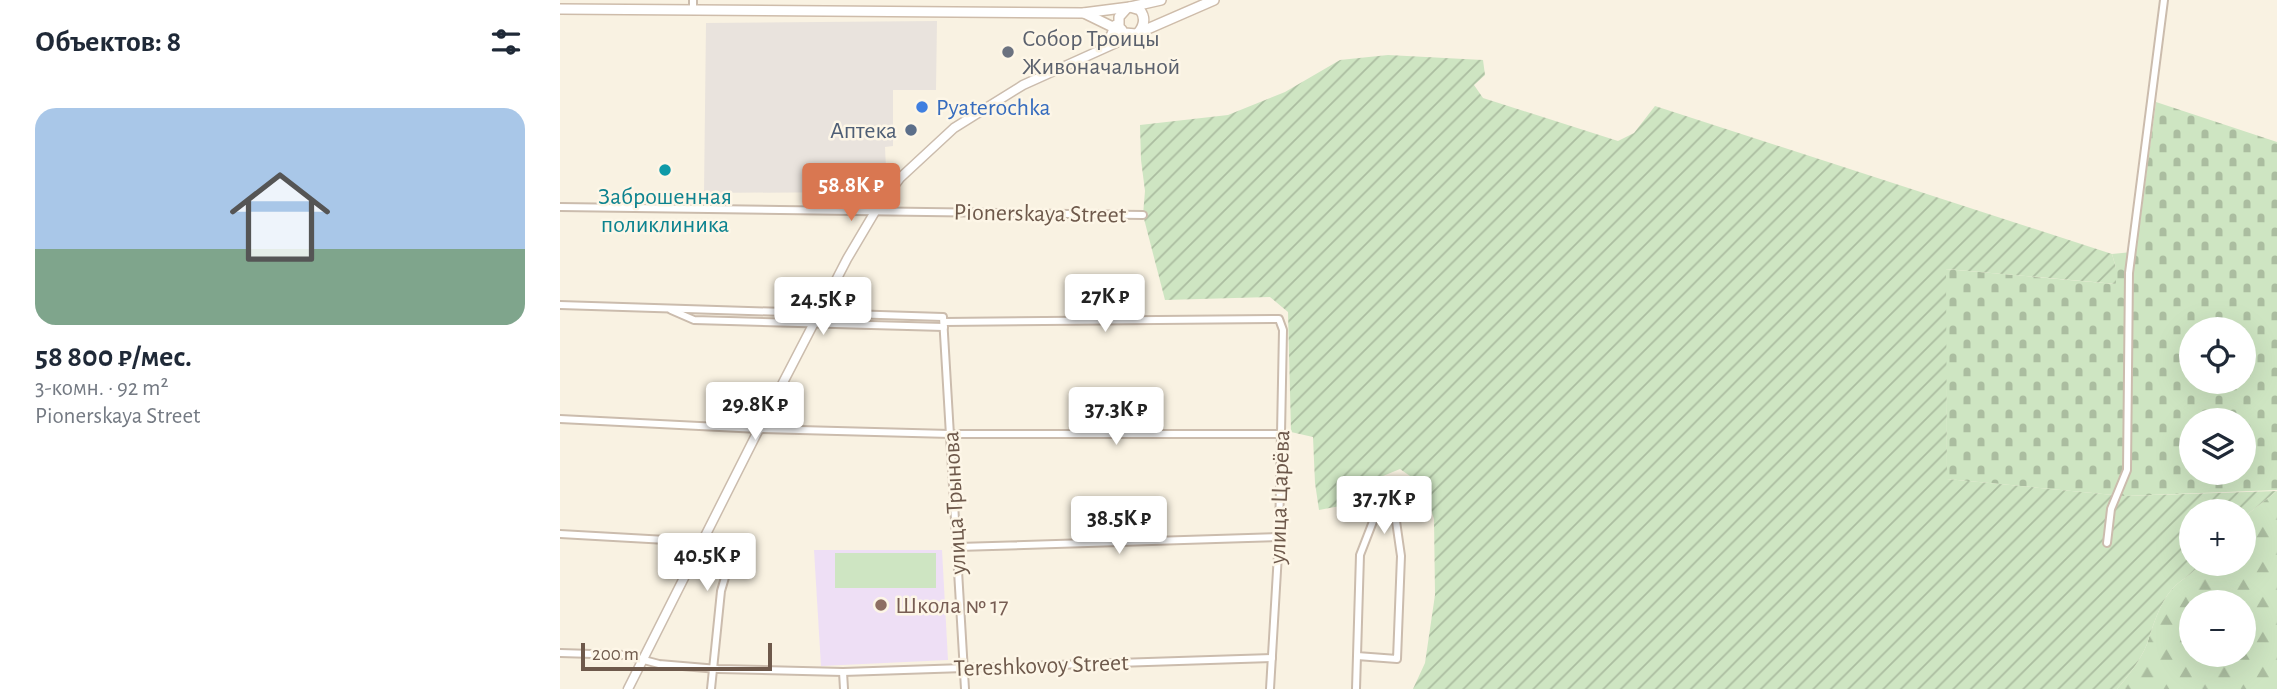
<!DOCTYPE html>
<html lang="ru">
<meta charset="utf-8">
<style>
:root{--surface:#fff;--page:#f6f6f7;--text:#1f2937;--muted:#747a83;--line:#e0e1e3;--accent:#d97751}
body{margin:0;font-family:"Alegreya Sans",sans-serif;background:var(--page);color:var(--text);height:100vh;display:flex;flex-direction:column;font-size:26px;white-space:nowrap}
*{box-sizing:border-box;margin:0}
p{font-size:23px;color:var(--muted)}
.icon{flex:none;width:38px;height:38px;fill:none;stroke:currentColor;stroke-width:2;stroke-linecap:round;stroke-linejoin:round}
.map{position:relative;flex:1;overflow:hidden}
.details{display:flex;flex-direction:column;background:var(--surface);width:560px}
.details>*{flex:none}
.controls{position:absolute;left:1619px;top:317px;display:grid;gap:14px}
.controls a{display:grid;place-items:center;width:77px;height:77px;border-radius:50%;background:var(--surface);box-shadow:0 7px 28px #0002;font-size:35px}
.scale{position:absolute;left:21px;bottom:18px;width:191px;box-sizing:border-box;padding-left:7px;border:4px solid #6e594b;border-top:0;font-size:19px;line-height:24px;white-space:nowrap;color:#6e594b;-webkit-text-stroke:5px #fdf6e7;paint-order:stroke}
.price{position:absolute;translate:-50% -60px;padding:0 16px;border-radius:7px;background:#fff;color:#222;font-size:23px;line-height:46px;filter:drop-shadow(0 2px 4px #0008)}
.price::after{content:'';position:absolute;left:50%;top:42px;width:21px;height:16px;margin-left:-10px;background:inherit;clip-path:polygon(0 0,100% 0,50% 100%)}
.price.active{background:var(--accent);color:#fff}
ul{padding:0;list-style:none}
li{display:grid;align-content:center;gap:14px;height:371px;padding:0 35px}
li+li{border-top:2px solid var(--line)}
li span{display:grid;place-items:center;height:217px;border-radius:21px;color:#555}
li>.icon{margin-inline-start:auto}
span .icon{width:126px;height:126px;fill:#fffc;stroke-width:1}
li b{font-size:30px}
h2{display:flex;justify-content:space-between;align-items:center;height:84px;padding:0 35px;font-size:30px}
main{display:flex;flex:1;min-height:0}
.map>svg:first-child{display:block}
.industrial{fill:#e9e3dd}
.education{fill:#eedff5}
.forest{fill:url(#forest-firs);fill-rule:evenodd}
.cemetery{fill:url(#cemetery-stones);fill-rule:evenodd}
.park{fill:#cee5c2}
.garden{fill:url(#garden-furrows)}
.lines{fill:none;stroke-linecap:round;stroke-linejoin:round}
.minor-casing{stroke:#cbbcad;stroke-width:10}
.tertiary-casing{stroke:#cbbcad;stroke-width:11}
.secondary-casing{stroke:#cebcaa;stroke-width:12}
.minor{stroke:#fff;stroke-width:6}
.tertiary{stroke:#fff;stroke-width:8}
.secondary{stroke:#fff;stroke-width:9}
.worship-dot{fill:#6b7280;stroke:#fdf6e7;stroke-width:2.5}
.shop-dot{fill:#3f7fe0;stroke:#fdf6e7;stroke-width:2.5}
.service-dot{fill:#5c6f8a;stroke:#fdf6e7;stroke-width:2.5}
.culture-dot{fill:#0f9aa8;stroke:#fdf6e7;stroke-width:2.5}
.education-dot{fill:#8d6e63;stroke:#fdf6e7;stroke-width:2.5}
.labels{text-anchor:middle;stroke-width:5;stroke-linejoin:round;paint-order:stroke}
.worship-label{font-size:24px;fill:#5b616d;stroke:#fdf6e7;text-anchor:start}
.shop-label{font-size:24px;fill:#366cbe;stroke:#fdf6e7;text-anchor:start}
.service-label{font-size:24px;fill:#4e5e75;stroke:#fdf6e7;text-anchor:end}
.culture-label{font-size:24px;fill:#0d838f;stroke:#fdf6e7}
.street-label{font-size:24px;fill:#6e594b;stroke:#fdf6e7}
.education-label{font-size:24px;fill:#785e54;stroke:#fdf6e7;text-anchor:start}
</style>
<main>
<section class="details">
<h2>Объектов: 8<svg class="icon" aria-label="filters" viewBox="0 0 24 24"><path d="M4 7h16M4 17h16"/><circle cx="9" cy="7" r="2"/><circle cx="15" cy="17" r="2"/></svg></h2>
<ul>
<li><span style="background:linear-gradient(#a9c7e8 65%,#7fa58c 0)"><svg class="icon" aria-label="home" viewBox="0 0 24 24"><path d="M3 11l9-7 9 7M6 9v11h12V9"/></svg></span><div><b>58 800 ₽/мес.</b><p>3-комн. · 92 m²</p><p>Pionerskaya Street</p></div></li>
</ul>
</section>
<div class="map">
<svg width="1717" height="689" viewBox="0 0 1717 689">
<defs>
<pattern id="forest-firs" width="22" height="20" patternUnits="userSpaceOnUse" patternTransform="scale(1.75)"><rect width="22" height="20" fill="#cee5c2"/><path d="M5 1l3.5 6h-7zM16 11l3.5 6h-7z" fill="#abbda0"/></pattern>
<pattern id="cemetery-stones" width="16" height="16" patternUnits="userSpaceOnUse" patternTransform="scale(1.75)"><rect width="16" height="16" fill="#cee5c2"/><path d="M2 7V4a2 2 0 0 1 4 0v3zM10 15v-3a2 2 0 0 1 4 0v3z" fill="#abbda0"/></pattern>
<pattern id="garden-furrows" width="10" height="10" patternUnits="userSpaceOnUse" patternTransform="scale(1.75)"><rect width="10" height="10" fill="#cee5c2"/><path d="M-1 1l2-2M0 10L10 0M9 11l2-2" fill="none" stroke="#abbda0"/></pattern>
</defs>
<rect width="100%" height="100%" fill="#f9f2e2"/>
<!-- industrial -->
<polygon class="industrial" points="377,21 376,90 333,90 333,146 325,147 326,169 303,192 144,193 146,23"/>
<!-- education -->
<polygon class="education" points="254,550 382,550 388,660 261,666"/>
<!-- forest -->
<path class="forest" d="M1717,491V689H1557C1569,675 1580,661 1587,644C1593,626 1599,604 1612,589C1621,579 1630,577 1640,564H1684V517ZM1631,602H1684V654H1631Z"/>
<!-- cemetery -->
<path class="cemetery" d="M1596,102L1717,142V490L1564,496L1387,479L1385,269L1555,284L1556,268L1552,254L1572,252L1577,244ZM1631,329H1684V382H1631ZM1631,420H1684V472H1631Z"/>
<!-- park -->
<rect class="park" x="275" y="553" width="101" height="35"/>
<!-- garden -->
<path class="garden" d="M828,55L923,60L925,75L914,85L923,98L1058,141L1074,133L1095,106L1552,254L1556,268V284L1386,269L1387,479L1564,496L1717,491L1684,517V511H1631V564H1640C1630,577 1621,579 1612,589C1599,604 1593,626 1587,644C1580,661 1569,675 1557,689H853L865,663L875,595L874,519L863,485L840,469L789,490L780,506L759,510L755,483L753,437L731,432L728,312L710,297L605,300L583,215L585,191L581,160L580,125L668,115L725,92L780,60Z"/>
<g class="lines">
<!-- minor casing -->
<g class="minor-casing">
<g id="minor">
<polyline points="133,9 133,0"/>
<polyline points="0,207 583,215"/>
<polyline points="0,305 383,317 405,689"/>
<polyline points="111,310 134,320 384,327"/>
<polyline points="384,322 719,319 723,330 719,537 710,689"/>
<polyline points="0,419 199,429 390,434 721,434"/>
<polyline points="0,534 142,542"/>
<polyline points="1547,543 1551,509 1567,470 1569,273 1604,0"/>
<polyline points="398,547 719,537"/>
<polyline points="0,653 65,655 99,664 158,669 283,672 712,658"/>
<polyline points="283,672 284,689"/>
<polyline points="151,689 161,591 171,557 189,554"/>
<polyline points="796,689 800,555 819,506 834,507 841,556 837,659 797,656"/>
</g>
</g>
<!-- tertiary casing -->
<g class="tertiary-casing">
<g id="tertiary">
<polyline points="540,48 551,35 555,25"/>
<polyline points="68,689 199,429 287,259 316,210 340,178 394,128 463,85 576,34"/>
</g>
</g>
<!-- secondary casing -->
<g class="secondary-casing">
<g id="secondary">
<polyline points="570,7 601,0"/>
<path d="M0,9L523,13L570,7L580,10C586,18 584,26 578,33"/>
<polyline points="524,13 565,33 576,34 654,0"/>
<polyline points="562,30 559,27 559,17 567,8"/>
</g>
</g>
<!-- minor -->
<use href="#minor" class="minor"/>
<!-- tertiary -->
<use href="#tertiary" class="tertiary"/>
<!-- secondary -->
<use href="#secondary" class="secondary"/>
</g>
<!-- markers -->
<circle class="worship-dot" cx="448" cy="52" r="7"/>
<circle class="shop-dot" cx="362" cy="107" r="7"/>
<circle class="service-dot" cx="351" cy="130" r="7"/>
<circle class="culture-dot" cx="105" cy="170" r="7"/>
<circle class="education-dot" cx="321" cy="605" r="7"/>
<g class="labels">
<!-- worship labels -->
<g class="worship-label">
<text x="462" y="46">Собор Троицы<tspan x="462" dy="28">Живоначальной</tspan></text>
</g>
<!-- shop labels -->
<g class="shop-label">
<text x="376" y="115">Pyaterochka</text>
</g>
<!-- service labels -->
<g class="service-label">
<text x="337" y="138">Аптека</text>
</g>
<!-- culture labels -->
<g class="culture-label">
<text x="105" y="204">Заброшенная<tspan x="105" dy="28">поликлиника</tspan></text>
</g>
<!-- street labels -->
<g class="street-label">
<text transform="translate(480 213) rotate(1)" y="8">Pionerskaya Street</text>
<text transform="translate(719 497) rotate(-88)" y="8">улица Царёва</text>
<text transform="translate(394 503) rotate(-93)" y="8">улица Трынова</text>
<text transform="translate(481 665) rotate(-2)" y="8">Tereshkovoy Street</text>
</g>
<!-- education labels -->
<g class="education-label">
<text x="335" y="613">Школа № 17</text>
</g>
</g>
</svg>
<div class="controls">
<a><svg class="icon" aria-label="locate" viewBox="0 0 24 24"><circle cx="12" cy="12" r="6"/><path d="M12 2v4M12 18v4M2 12h4M18 12h4"/></svg></a>
<a><svg class="icon" aria-label="layers" viewBox="0 0 24 24"><path d="M12 4l9 5-9 5-9-5zM3 14l9 5 9-5"/></svg></a>
<a>+</a>
<a>−</a>
</div>
<div class="scale">200 m</div>
<b class="price active" style="left:291px;top:223px">58.8K ₽</b>
<b class="price" style="left:545px;top:334px">27K ₽</b>
<b class="price" style="left:263px;top:337px">24.5K ₽</b>
<b class="price" style="left:195px;top:442px">29.8K ₽</b>
<b class="price" style="left:556px;top:447px">37.3K ₽</b>
<b class="price" style="left:824px;top:536px">37.7K ₽</b>
<b class="price" style="left:559px;top:556px">38.5K ₽</b>
<b class="price" style="left:147px;top:593px">40.5K ₽</b>
</div>
</main>
